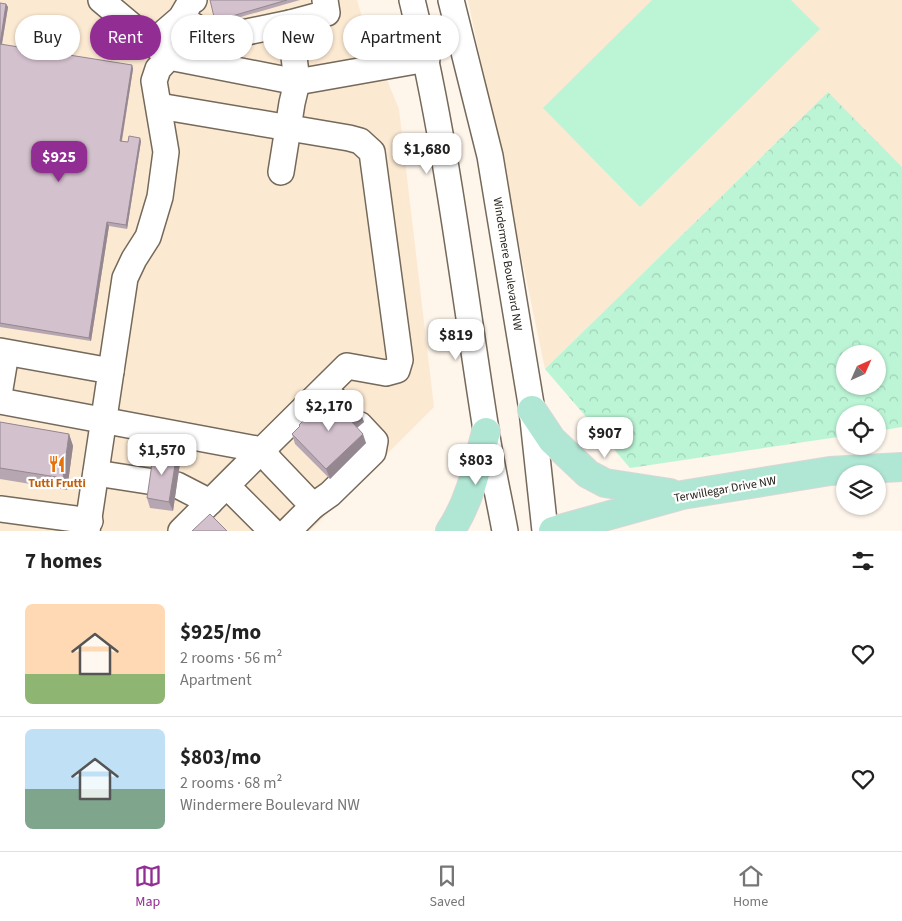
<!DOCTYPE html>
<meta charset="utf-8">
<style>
:root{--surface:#fff;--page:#f2f2f2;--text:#222;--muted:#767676;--line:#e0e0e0;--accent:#922d93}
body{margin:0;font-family:"Source Sans 3",sans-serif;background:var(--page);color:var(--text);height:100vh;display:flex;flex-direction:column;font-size:19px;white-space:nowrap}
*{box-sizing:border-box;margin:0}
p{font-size:16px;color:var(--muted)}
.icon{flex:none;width:28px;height:28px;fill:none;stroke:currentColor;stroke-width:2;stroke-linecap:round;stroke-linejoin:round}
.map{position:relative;height:531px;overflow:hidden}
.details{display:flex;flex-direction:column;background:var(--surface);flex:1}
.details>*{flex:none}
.hud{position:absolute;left:15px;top:15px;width:500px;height:45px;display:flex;gap:10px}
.needle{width:32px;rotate:45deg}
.buttons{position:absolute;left:836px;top:345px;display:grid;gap:10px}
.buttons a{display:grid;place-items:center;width:50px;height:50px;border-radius:50%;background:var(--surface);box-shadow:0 1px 4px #0004;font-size:25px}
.price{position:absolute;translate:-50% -42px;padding:0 11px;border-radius:10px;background:#fff;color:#222;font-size:16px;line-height:32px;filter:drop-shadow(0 1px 2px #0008)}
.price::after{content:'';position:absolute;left:50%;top:30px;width:15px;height:11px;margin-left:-8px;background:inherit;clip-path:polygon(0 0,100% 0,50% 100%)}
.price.active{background:var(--accent);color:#fff}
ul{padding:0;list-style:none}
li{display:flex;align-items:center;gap:15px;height:125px;padding:0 25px}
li+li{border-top:1px solid var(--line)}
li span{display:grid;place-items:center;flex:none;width:140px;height:100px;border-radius:8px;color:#555}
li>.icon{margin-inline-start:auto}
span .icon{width:60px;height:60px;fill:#fffc;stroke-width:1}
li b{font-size:21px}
h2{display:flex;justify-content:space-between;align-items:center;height:60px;padding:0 25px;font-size:21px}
.chip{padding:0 18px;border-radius:22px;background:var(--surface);box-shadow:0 1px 4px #0004;font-size:18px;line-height:45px}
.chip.active{background:var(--accent);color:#fff}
.dock{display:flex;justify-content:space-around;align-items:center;height:70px;border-top:1px solid var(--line);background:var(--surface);font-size:14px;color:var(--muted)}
.dock a{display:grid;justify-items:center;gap:2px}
.dock .active{color:var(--accent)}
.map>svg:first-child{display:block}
.built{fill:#fce9d2}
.forest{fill:url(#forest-crowns);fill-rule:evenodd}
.pitch{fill:#bbf5d5}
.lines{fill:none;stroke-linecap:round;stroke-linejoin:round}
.minor-casing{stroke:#75695a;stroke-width:28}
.major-casing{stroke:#d8d7d6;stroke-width:30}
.minor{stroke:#fff;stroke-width:25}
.major{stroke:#b0e6d4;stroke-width:28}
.wall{fill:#b6a6b1}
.shaded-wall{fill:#948790}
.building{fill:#d4c1ce;stroke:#948790}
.labels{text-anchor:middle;stroke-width:4.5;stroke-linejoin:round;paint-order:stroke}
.street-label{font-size:12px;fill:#25201a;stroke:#fff}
.food-label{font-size:12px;font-weight:bold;fill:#c56008;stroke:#fff}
</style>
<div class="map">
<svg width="902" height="531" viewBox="0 0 902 531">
<defs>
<pattern id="forest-crowns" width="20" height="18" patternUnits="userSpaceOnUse" patternTransform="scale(1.25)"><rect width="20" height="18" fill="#bbf5d5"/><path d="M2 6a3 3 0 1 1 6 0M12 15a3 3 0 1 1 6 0" fill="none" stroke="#a1d2b6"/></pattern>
</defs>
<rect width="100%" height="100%" fill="#fef5eb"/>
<!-- built -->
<g class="built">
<polygon points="0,0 357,0 364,24 399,109 434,407 310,531 0,531"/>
<polygon points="468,0 902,0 902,167 827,93 545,369"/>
</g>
<!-- forest -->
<path class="forest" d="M828,92L902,167V427L878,431V414H845V436L630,468L545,369ZM845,354H878V386H845Z"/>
<!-- pitch -->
<polygon class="pitch" points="652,0 791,0 820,29 640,207 543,108"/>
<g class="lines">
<!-- minor casing -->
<g class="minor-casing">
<g id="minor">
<polyline points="101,0 169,57 297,82 427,59"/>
<path d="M412,0C447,142 463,286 486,430C491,464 499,498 505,531"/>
<polyline points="451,0 490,156 532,410 545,531"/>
<polyline points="181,18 204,32 218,38 290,23"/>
<polyline points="152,43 181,18 191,1 194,0"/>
<polyline points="281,172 292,103 297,82 290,23 327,13 325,0"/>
<polyline points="0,351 111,371"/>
<polyline points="0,389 6,353"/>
<polyline points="325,390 349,414"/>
<polyline points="0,401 262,450 347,366 386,373 397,370 400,360 372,152 360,141 349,138 159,106"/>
<polyline points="96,473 154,482"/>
<polyline points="177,485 210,502"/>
<polyline points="227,486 272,531"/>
<polyline points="313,506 330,494 373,452 375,441 360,425"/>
<polyline points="0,509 90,521"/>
<polyline points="87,531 125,278 134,259 148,237 160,197 166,152 154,81 158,69 169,57"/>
<polyline points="181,531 262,450 271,462 313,506 288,531"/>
</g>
</g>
<!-- major casing -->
<g class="major-casing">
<g id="major">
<polyline points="532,410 552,440 588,474 605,483 670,493"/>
<path d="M450,531C470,502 477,466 486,432"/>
<polyline points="553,531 682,495 830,471 902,467"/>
</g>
</g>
<!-- minor -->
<use href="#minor" class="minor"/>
<!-- major -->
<use href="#major" class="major"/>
</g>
<!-- wall -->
<g class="wall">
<polygon points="211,0 300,0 216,24"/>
<polygon points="0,3 6,4 8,7 2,45 132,65 133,69 122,141 128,142 141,141 127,229 109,226 91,341 0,327"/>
<polygon points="315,412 360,412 364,422 357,428 366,443 330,479 295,444 292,434 299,427 299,425"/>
<polygon points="0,422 69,434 73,446 67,490 0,479"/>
<polygon points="177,453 180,463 173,511 150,508 147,498"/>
</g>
<!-- shaded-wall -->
<g class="shaded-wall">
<polygon points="6,4 8,7 1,48 0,44"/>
<polygon points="132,65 133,69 121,144 120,141"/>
<polygon points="140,138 141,141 127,229 126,225"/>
<polygon points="107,222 109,226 91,341 89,338"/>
<polygon points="360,412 364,422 354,430 351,421"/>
<polygon points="69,434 73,446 67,490 63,478"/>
<polygon points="363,434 366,443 330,479 326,469"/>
<polygon points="177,453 180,463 173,511 169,502"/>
</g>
<!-- building -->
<g class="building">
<polygon points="210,0 287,0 215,21"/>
<polygon points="0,3 6,4 0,44 132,65 120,141 128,142 129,136 140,138 126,225 107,222 89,338 0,323"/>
<polygon points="329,398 340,410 349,401 360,412 351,421 363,434 326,469 292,434 300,426 299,425 313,411 315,412"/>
<polygon points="0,422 69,434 63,478 0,468"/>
<polygon points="154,450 177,453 169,502 147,498"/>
<polygon points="210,514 227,531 192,531"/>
</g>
<!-- icons -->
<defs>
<g id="restaurant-bare" transform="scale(1.35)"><path d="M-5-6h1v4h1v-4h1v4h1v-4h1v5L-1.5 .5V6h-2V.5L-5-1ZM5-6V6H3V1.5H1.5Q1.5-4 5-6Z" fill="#e8710a" stroke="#fff" stroke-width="2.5" paint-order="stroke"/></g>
</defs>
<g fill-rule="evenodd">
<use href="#restaurant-bare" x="57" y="464"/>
</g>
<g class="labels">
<!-- street labels -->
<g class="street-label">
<text transform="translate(508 264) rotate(81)" y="4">Windermere Boulevard NW</text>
<text transform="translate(725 489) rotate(-10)" y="4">Terwillegar Drive NW</text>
</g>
<!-- food labels -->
<g class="food-label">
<text x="57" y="487">Tutti Frutti</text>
</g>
</g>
</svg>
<div class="buttons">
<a><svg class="needle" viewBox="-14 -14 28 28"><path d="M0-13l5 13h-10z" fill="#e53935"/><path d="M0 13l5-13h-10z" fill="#767676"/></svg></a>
<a><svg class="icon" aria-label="locate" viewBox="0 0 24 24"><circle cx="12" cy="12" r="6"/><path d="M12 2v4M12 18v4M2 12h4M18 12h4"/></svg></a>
<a><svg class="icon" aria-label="layers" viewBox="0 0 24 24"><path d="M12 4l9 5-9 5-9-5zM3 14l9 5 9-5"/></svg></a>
</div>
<b class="price" style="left:427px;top:175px">$1,680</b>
<b class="price active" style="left:59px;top:183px">$925</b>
<b class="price" style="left:456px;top:361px">$819</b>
<b class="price" style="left:329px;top:432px">$2,170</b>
<b class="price" style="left:605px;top:459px">$907</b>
<b class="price" style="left:162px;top:476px">$1,570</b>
<b class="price" style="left:476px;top:486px">$803</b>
<div class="hud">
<a class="chip">Buy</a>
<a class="chip active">Rent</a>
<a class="chip">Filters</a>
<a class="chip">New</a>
<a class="chip">Apartment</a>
</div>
</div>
<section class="details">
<h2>7 homes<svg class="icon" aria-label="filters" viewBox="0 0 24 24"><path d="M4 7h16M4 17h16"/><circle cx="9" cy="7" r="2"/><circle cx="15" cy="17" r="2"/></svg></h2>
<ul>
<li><span style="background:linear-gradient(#ffd9b3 70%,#8fb573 0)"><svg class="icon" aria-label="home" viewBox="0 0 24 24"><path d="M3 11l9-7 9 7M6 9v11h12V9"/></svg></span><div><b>$925/mo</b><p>2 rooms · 56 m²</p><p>Apartment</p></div><svg class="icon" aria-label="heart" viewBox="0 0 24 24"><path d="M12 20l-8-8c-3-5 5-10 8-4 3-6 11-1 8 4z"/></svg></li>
<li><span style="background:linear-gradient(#bfe0f5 60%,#7fa58c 0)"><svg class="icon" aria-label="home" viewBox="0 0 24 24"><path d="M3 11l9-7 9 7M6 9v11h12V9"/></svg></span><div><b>$803/mo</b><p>2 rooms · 68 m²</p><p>Windermere Boulevard NW</p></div><svg class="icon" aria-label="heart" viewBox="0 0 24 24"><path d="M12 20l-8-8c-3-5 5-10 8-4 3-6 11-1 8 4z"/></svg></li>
</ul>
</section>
<nav class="dock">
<a class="active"><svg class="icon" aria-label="map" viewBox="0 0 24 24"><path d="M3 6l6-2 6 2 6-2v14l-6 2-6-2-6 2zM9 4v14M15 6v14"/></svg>Map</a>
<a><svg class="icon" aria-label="saved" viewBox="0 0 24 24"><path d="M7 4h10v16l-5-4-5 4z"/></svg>Saved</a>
<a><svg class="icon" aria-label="home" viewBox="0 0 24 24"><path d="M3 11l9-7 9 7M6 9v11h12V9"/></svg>Home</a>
</nav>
